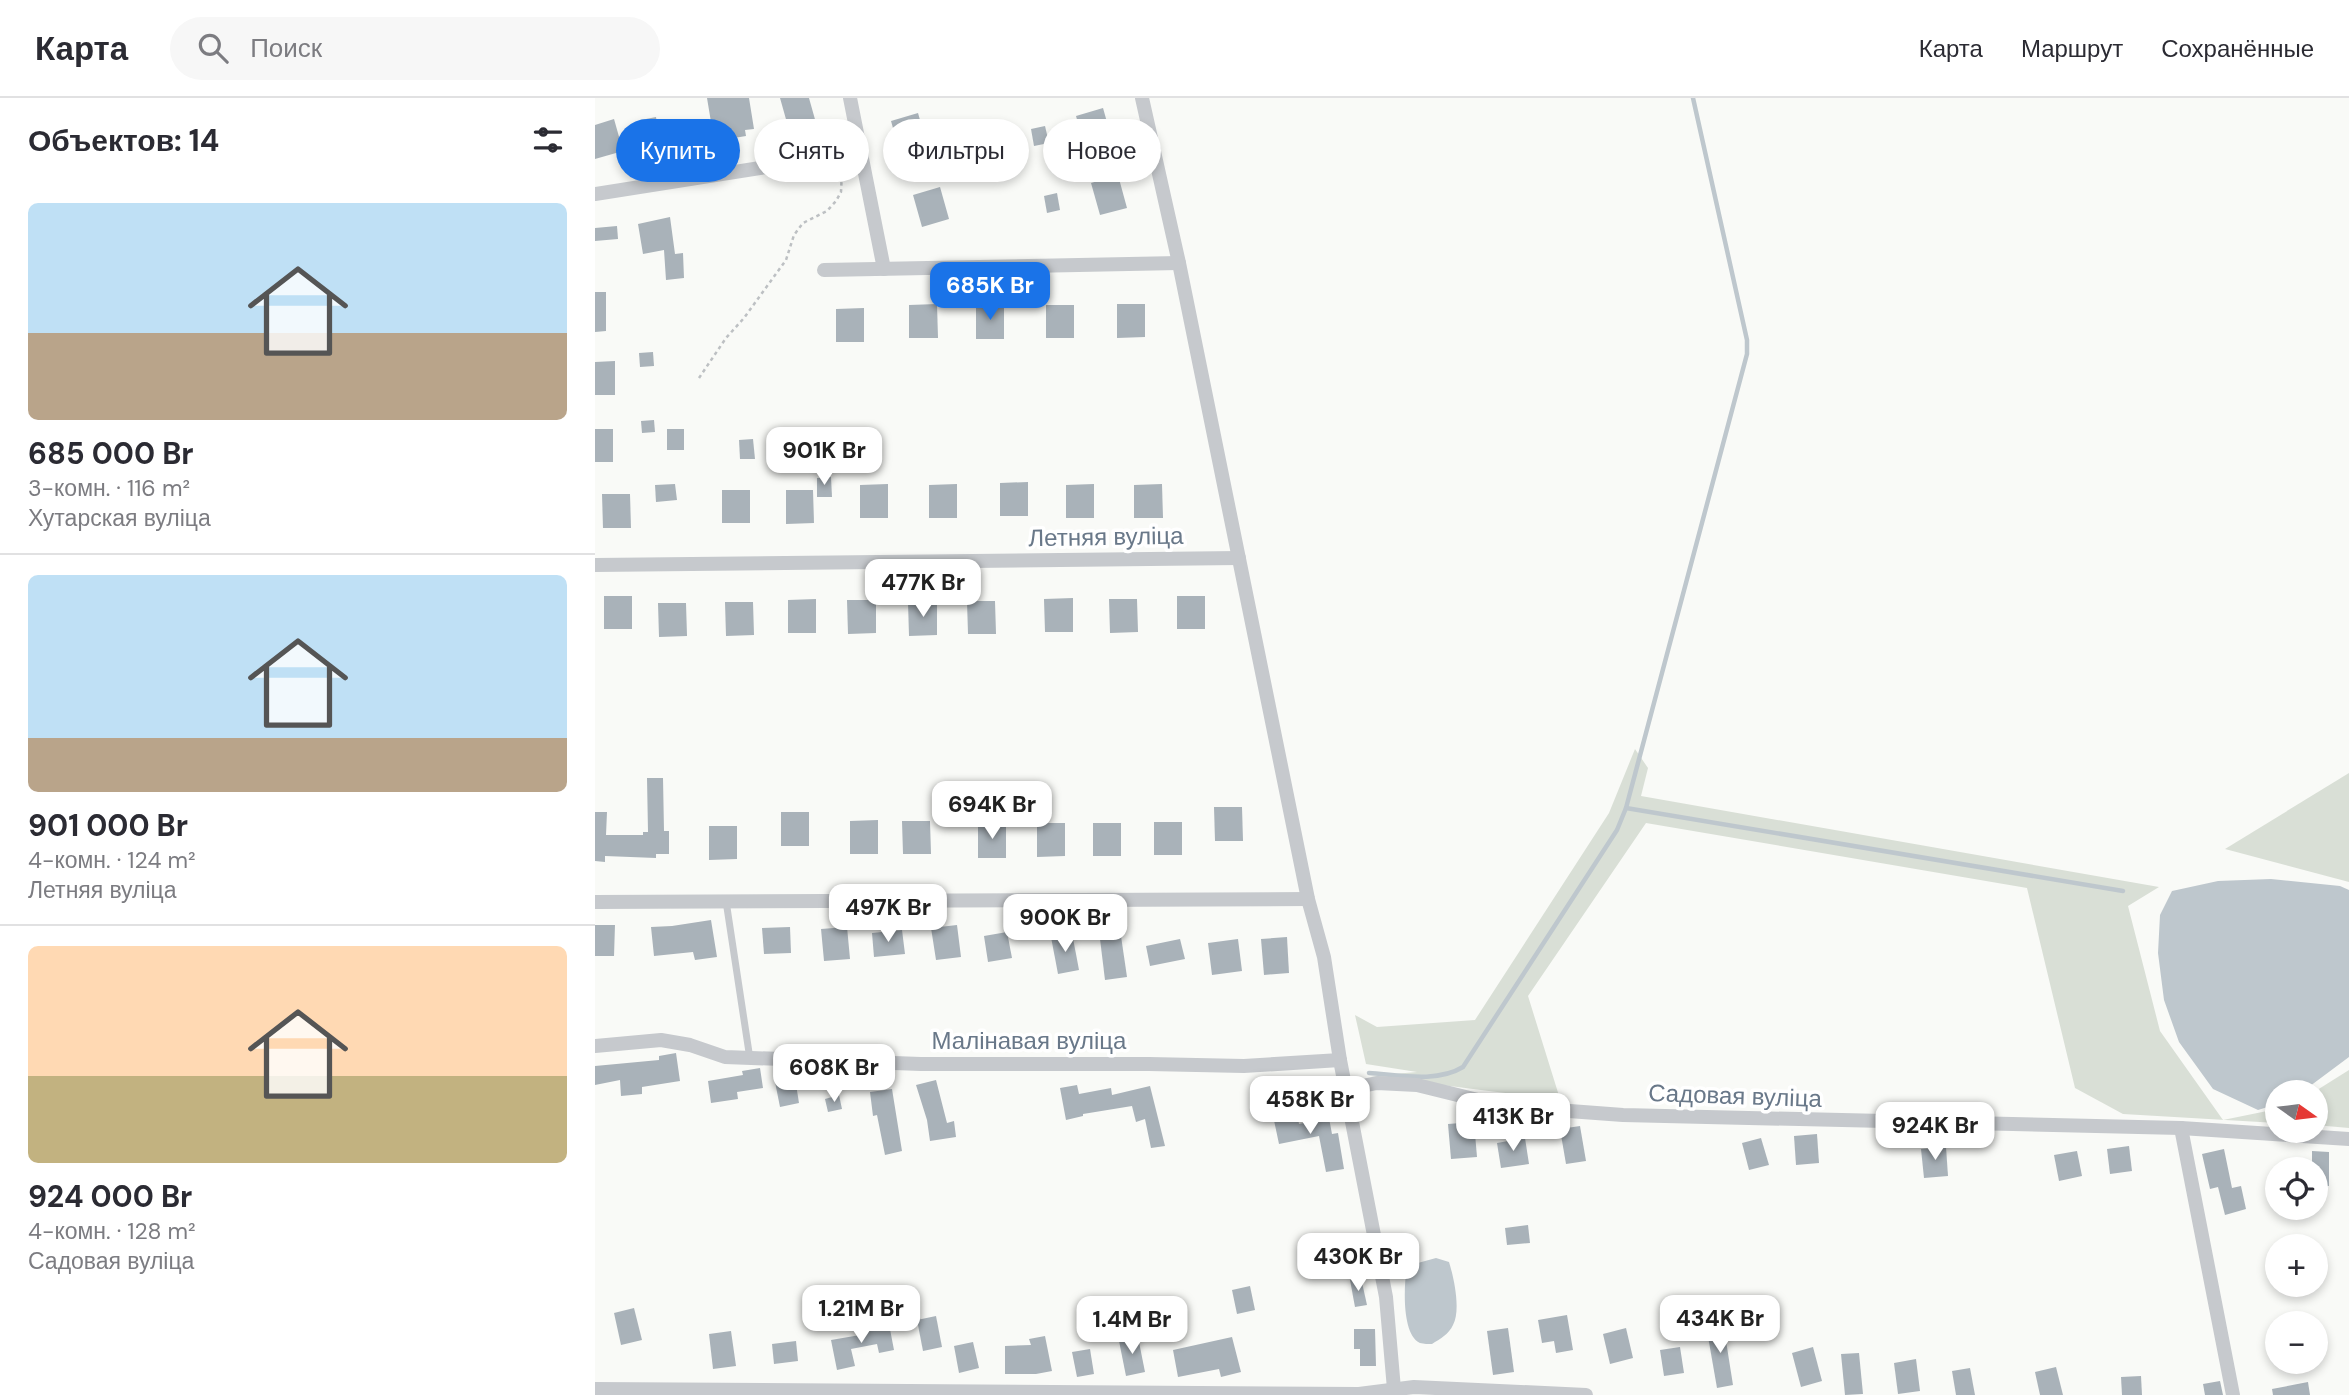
<!DOCTYPE html>
<html lang="ru">
<meta charset="utf-8">
<style>
:root{--surface:#fff;--page:#f7f7f7;--text:#2b2b33;--muted:#7c7c81;--line:#e1e1e2;--accent:#1a73e8}
body{margin:0;font-family:"DM Sans",sans-serif;background:var(--page);color:var(--text);height:100vh;display:flex;flex-direction:column;font-size:26px;white-space:nowrap}
*{box-sizing:border-box;margin:0}
p{font-size:23px;color:var(--muted)}
.icon{flex:none;width:38px;height:38px;fill:none;stroke:currentColor;stroke-width:2;stroke-linecap:round;stroke-linejoin:round}
.map{position:relative;flex:1;overflow:hidden}
.details{display:flex;flex-direction:column;background:var(--surface);width:595px}
.details>*{flex:none}
.top-card{position:absolute;left:21px;top:21px;width:665px;height:63px;display:flex;gap:14px}
.needle{width:46px;rotate:104deg}
.fabs{position:absolute;left:1670px;top:982px;display:grid;gap:14px}
.fabs a{display:grid;place-items:center;width:63px;height:63px;border-radius:50%;background:var(--surface);box-shadow:0 4px 10px #0003;font-size:35px}
.price{position:absolute;translate:-50% -60px;padding:0 16px;border-radius:14px;background:#fff;color:#222;font-size:23px;line-height:46px;filter:drop-shadow(0 2px 4px #0008)}
.price::after{content:'';position:absolute;left:50%;top:42px;width:21px;height:16px;margin-left:-10px;background:inherit;clip-path:polygon(0 0,100% 0,50% 100%)}
.price.active{background:var(--accent);color:#fff}
ul{padding:0;list-style:none}
li{display:grid;align-content:center;gap:14px;height:371px;padding:0 28px}
li+li{border-top:2px solid var(--line)}
li span{display:grid;place-items:center;height:217px;border-radius:10px;color:#555}
li>.icon{margin-inline-start:auto}
span .icon{width:126px;height:126px;fill:#fffc;stroke-width:1}
li b{font-size:30px}
h2{display:flex;justify-content:space-between;align-items:center;height:84px;padding:0 28px;font-size:30px}
.chip{padding:0 24px;border-radius:32px;background:var(--surface);box-shadow:0 4px 10px #0003;font-size:24px;line-height:63px}
.chip.active{background:var(--accent);color:#fff}
header{display:flex;align-items:center;gap:42px;box-sizing:border-box;height:98px;padding:0 35px;background:var(--surface);border-bottom:2px solid var(--line)}
header strong{font-size:33px}
nav{display:flex;gap:38px;margin-inline-start:auto;font-size:24px}
.search{width:490px;height:63px;background:var(--page);display:flex;align-items:center;gap:18px;box-sizing:border-box;padding:0 24px;border-radius:38px;color:var(--muted);font-size:26px}
main{display:flex;flex:1;min-height:0}
.map>svg:first-child{display:block}
.green{fill:#d9dfd6}
.water{fill:#bec7cd}
.lines{fill:none;stroke-linecap:round;stroke-linejoin:round}
.stream{stroke:#bec7cd;stroke-width:4.5}
.building{fill:#a9b2b9}
.path{stroke:#bdc0c3;stroke-width:2.5;stroke-dasharray:3.5 3.5;stroke-linecap:butt}
.lane{stroke:#c6c9cd;stroke-width:7}
.street{stroke:#c6c9cd;stroke-width:14}
.labels{text-anchor:middle;stroke-width:7;stroke-linejoin:round;paint-order:stroke}
.street-label{font-size:24px;fill:#697889;stroke:#fff}
</style>
<header>
<strong>Карта</strong>
<div class="search"><svg class="icon" aria-label="search" viewBox="0 0 24 24"><circle cx="10" cy="10" r="6"/><path d="M15 15l6 6"/></svg>Поиск</div>
<nav><a>Карта</a><a>Маршрут</a><a>Сохранённые</a></nav>
</header>
<main>
<section class="details">
<h2>Объектов: 14<svg class="icon" aria-label="filters" viewBox="0 0 24 24"><path d="M4 7h16M4 17h16"/><circle cx="9" cy="7" r="2"/><circle cx="15" cy="17" r="2"/></svg></h2>
<ul>
<li><span style="background:linear-gradient(#bfe0f5 60%,#b9a48a 0)"><svg class="icon" aria-label="home" viewBox="0 0 24 24"><path d="M3 11l9-7 9 7M6 9v11h12V9"/></svg></span><div><b>685 000 Br</b><p>3-комн. · 116 m²</p><p>Хутарская вуліца</p></div></li>
<li><span style="background:linear-gradient(#bfe0f5 75%,#b9a48a 0)"><svg class="icon" aria-label="home" viewBox="0 0 24 24"><path d="M3 11l9-7 9 7M6 9v11h12V9"/></svg></span><div><b>901 000 Br</b><p>4-комн. · 124 m²</p><p>Летняя вуліца</p></div></li>
<li><span style="background:linear-gradient(#ffd9b3 60%,#c2b280 0)"><svg class="icon" aria-label="home" viewBox="0 0 24 24"><path d="M3 11l9-7 9 7M6 9v11h12V9"/></svg></span><div><b>924 000 Br</b><p>4-комн. · 128 m²</p><p>Садовая вуліца</p></div></li>
</ul>
</section>
<div class="map">
<svg width="1754" height="1297" viewBox="0 0 1754 1297">
<rect width="100%" height="100%" fill="#f9faf7"/>
<!-- green -->
<g class="green">
<path d="M1040,651L1053,670L1046,698L1564,789L1533,808L1565,933L1628,1022L1682,1011V1025L1528,1016L1480,990L1432,790L1051,725L933,898L965,1001C901,995 838,985 775,978L822,974L771,966L760,917L782,929L880,922L1014,715Z"/>
<polygon points="1754,675 1754,784 1630,751"/>
<polygon points="1754,972 1754,1030 1720,1027 1719,994"/>
</g>
<!-- water -->
<g class="water">
<polygon points="1676,781 1745,788 1754,792 1754,959 1707,994 1682,994 1682,1006 1663,1012 1618,991 1584,944 1569,902 1563,855 1565,817 1577,793 1623,783"/>
<path d="M841,1160L854,1164C859,1180 866,1212 858,1227C854,1236 845,1241 837,1246C833,1246 829,1246 825,1245C806,1236 809,1185 812,1168Z"/>
</g>
<g class="lines">
<!-- stream -->
<g class="stream">
<polyline points="1031,710 1528,793"/>
<path d="M774,975C804,977 842,985 868,969L1022,732L1031,710L1152,256V242L1098,0"/>
</g>
</g>
<!-- building -->
<g class="building">
<polygon points="112,0 154,0 159,31 150,32 151,38 133,41 132,34 118,36"/>
<polygon points="185,0 214,0 221,25 194,32"/>
<polygon points="508,10 517,42 490,50 481,18"/>
<polygon points="323,15 332,47 305,55 296,23"/>
<polygon points="61,19 63,33 48,36 46,22"/>
<polygon points="19,21 28,53 0,61 0,27"/>
<polygon points="450,28 454,45 439,48 436,31"/>
<polygon points="523,77 532,110 505,117 496,85"/>
<polygon points="345,89 354,121 327,129 318,97"/>
<polygon points="462,95 465,112 452,115 449,98"/>
<polygon points="75,119 80,156 88,155 89,180 71,182 69,152 48,156 43,126"/>
<polygon points="22,128 23,141 0,143 0,130"/>
<polygon points="0,194 11,194 11,233 0,234"/>
<polygon points="342,206 343,240 314,240 314,207"/>
<polygon points="522,206 550,206 550,239 522,240"/>
<polygon points="409,207 409,241 381,241 381,208"/>
<rect x="451" y="207" width="28" height="33"/>
<polygon points="269,210 269,244 241,244 241,211"/>
<polygon points="58,254 59,268 45,269 44,255"/>
<polygon points="20,263 20,297 0,297 0,264"/>
<polygon points="59,322 60,334 47,335 46,323"/>
<rect x="0" y="331" width="18" height="33"/>
<rect x="72" y="331" width="17" height="21"/>
<polygon points="158,341 160,361 145,361 144,342"/>
<polygon points="236,379 237,399 222,399 222,380"/>
<polygon points="433,384 433,418 405,418 405,385"/>
<polygon points="80,386 82,402 61,404 60,387"/>
<polygon points="293,386 293,420 265,420 265,387"/>
<polygon points="362,386 362,420 334,420 334,387"/>
<polygon points="499,386 499,420 471,420 471,387"/>
<polygon points="567,386 568,420 539,420 539,387"/>
<rect x="127" y="392" width="28" height="33"/>
<polygon points="191,392 218,392 219,425 191,426"/>
<polygon points="7,396 35,396 36,430 8,430"/>
<rect x="9" y="498" width="28" height="33"/>
<rect x="582" y="498" width="28" height="33"/>
<polygon points="478,500 478,534 450,534 449,501"/>
<polygon points="221,501 221,535 193,535 193,502"/>
<polygon points="514,501 542,501 543,534 515,535"/>
<polygon points="252,502 281,502 281,535 253,536"/>
<polygon points="372,503 400,503 401,536 373,536"/>
<polygon points="130,504 158,504 159,537 131,538"/>
<polygon points="313,504 342,504 342,537 314,538"/>
<polygon points="63,505 91,505 92,538 64,539"/>
<polygon points="52,680 68,680 69,733 74,733 74,756 61,756 61,760 10,758 10,764 0,763 0,714 12,714 11,737 48,737 48,734 53,734"/>
<polygon points="619,709 647,709 648,743 620,743"/>
<rect x="186" y="714" width="28" height="34"/>
<polygon points="283,722 283,756 255,756 255,723"/>
<polygon points="307,723 335,723 336,756 308,756"/>
<rect x="559" y="724" width="28" height="33"/>
<polygon points="442,725 470,725 470,758 442,759"/>
<rect x="498" y="725" width="28" height="33"/>
<polygon points="411,726 411,760 383,760 383,727"/>
<polygon points="114,728 142,728 142,761 114,762"/>
<polygon points="116,822 122,859 100,862 98,854 59,858 56,829 77,828"/>
<polygon points="0,827 20,827 19,858 0,858"/>
<polygon points="362,827 366,859 341,862 336,830"/>
<polygon points="195,829 196,855 169,856 167,830"/>
<polygon points="252,829 255,861 229,863 226,831"/>
<polygon points="307,832 310,856 279,859 277,835"/>
<polygon points="412,834 417,860 393,864 389,838"/>
<polygon points="477,835 484,872 463,876 456,839"/>
<polygon points="526,838 532,879 510,882 505,841"/>
<polygon points="692,839 694,875 669,877 666,841"/>
<polygon points="585,841 590,861 555,868 551,848"/>
<polygon points="643,841 647,873 617,877 613,845"/>
<polygon points="81,955 85,983 47,989 47,996 26,998 25,982 0,987 0,968 64,962 64,958"/>
<polygon points="165,970 168,990 142,994 143,1001 116,1005 113,983 148,977 147,973"/>
<polygon points="200,980 204,1005 185,1009 180,984"/>
<polygon points="341,982 352,1025 359,1023 361,1039 335,1043 332,1022 321,987"/>
<polygon points="482,987 484,996 516,990 517,997 555,988 570,1048 556,1050 550,1021 541,1024 537,1008 488,1016 488,1018 471,1022 465,990"/>
<polygon points="297,991 307,1053 290,1057 282,1017 278,1018 275,994"/>
<polygon points="244,997 247,1011 233,1014 230,1001"/>
<polygon points="701,1009 704,1026 734,1020 737,1036 743,1035 749,1071 731,1074 724,1038 684,1046 677,1013"/>
<polygon points="879,1024 882,1059 856,1061 853,1026"/>
<polygon points="985,1028 991,1063 971,1066 965,1031"/>
<polygon points="1222,1036 1224,1065 1201,1067 1199,1038"/>
<polygon points="930,1040 934,1066 906,1070 902,1045"/>
<polygon points="1166,1040 1174,1067 1154,1072 1147,1045"/>
<polygon points="1534,1048 1537,1073 1515,1076 1512,1051"/>
<polygon points="1351,1049 1353,1078 1329,1080 1326,1051"/>
<polygon points="1629,1051 1637,1090 1646,1088 1651,1111 1630,1117 1623,1089 1615,1091 1607,1056"/>
<polygon points="1482,1053 1487,1078 1464,1083 1459,1057"/>
<polygon points="1717,1053 1734,1054 1734,1088 1720,1087 1720,1071 1717,1071"/>
<polygon points="933,1127 935,1145 912,1147 910,1130"/>
<polygon points="766,1180 772,1207 760,1209 755,1182"/>
<polygon points="655,1188 660,1212 642,1216 637,1192"/>
<polygon points="39,1210 47,1242 26,1247 19,1215"/>
<polygon points="972,1217 978,1252 961,1255 959,1243 947,1245 943,1222"/>
<polygon points="341,1218 347,1249 328,1253 322,1222"/>
<polygon points="1128,1224 1138,1287 1122,1290 1111,1227"/>
<polygon points="294,1226 299,1252 284,1255 282,1246 256,1251 260,1268 242,1272 236,1242 271,1236 270,1231"/>
<polygon points="913,1230 919,1274 898,1277 892,1233"/>
<polygon points="1031,1230 1038,1260 1015,1266 1008,1236"/>
<polygon points="759,1231 780,1231 781,1268 765,1268 765,1251 759,1251"/>
<polygon points="136,1233 141,1268 118,1271 114,1236"/>
<polygon points="450,1238 457,1273 441,1276 410,1276 410,1248 436,1247 434,1241"/>
<polygon points="543,1239 550,1274 531,1278 524,1243"/>
<polygon points="637,1239 646,1274 626,1279 624,1271 583,1279 578,1252"/>
<polygon points="201,1243 203,1263 179,1266 177,1246"/>
<polygon points="378,1244 384,1270 364,1275 359,1248"/>
<polygon points="1085,1249 1089,1275 1069,1278 1065,1252"/>
<polygon points="1218,1249 1227,1283 1206,1289 1197,1255"/>
<polygon points="495,1251 499,1276 482,1279 477,1254"/>
<polygon points="1264,1255 1268,1296 1250,1297 1246,1256"/>
<polygon points="1321,1261 1325,1293 1303,1296 1299,1265"/>
<polygon points="1461,1269 1468,1297 1445,1297 1440,1274"/>
<polygon points="1375,1270 1380,1297 1361,1297 1357,1273"/>
<polygon points="1546,1278 1547,1297 1527,1297 1526,1279"/>
<polygon points="1625,1283 1628,1297 1610,1297 1608,1286"/>
<polygon points="1713,1284 1715,1297 1678,1297 1677,1291"/>
</g>
<g class="lines">
<!-- path -->
<polyline class="path" points="104,280 131,240 149,220 191,162 199,137 208,125 232,113 241,103 246,94 247,73"/>
<!-- lane -->
<polyline class="lane" points="131,803 155,961"/>
<!-- street -->
<g class="street">
<polyline points="255,0 289,171"/>
<polyline points="547,0 584,165 713,801 729,859 745,962 791,1199 799,1291"/>
<polyline points="0,96 266,54"/>
<polyline points="229,172 584,165"/>
<polyline points="0,467 644,460"/>
<polyline points="0,804 713,801"/>
<polyline points="0,948 66,942 95,947 130,959 326,966 554,966 649,968 745,962"/>
<polyline points="752,991 782,985 822,987 907,1008 1028,1017 1586,1030 1754,1041"/>
<polyline points="1586,1030 1638,1297"/>
<polyline points="0,1291 764,1296 819,1289 991,1297"/>
</g>
</g>
<g class="labels">
<!-- street labels -->
<g class="street-label">
<text transform="translate(511 439) rotate(-1)" y="8">Летняя вуліца</text>
<text x="434" y="951">Малінавая вуліца</text>
<text transform="translate(1140 998) rotate(2)" y="8">Садовая вуліца</text>
</g>
</g>
</svg>
<div class="fabs">
<a><svg class="needle" viewBox="-14 -14 28 28"><path d="M0-13l5 13h-10z" fill="#e53935"/><path d="M0 13l5-13h-10z" fill="#7c7c81"/></svg></a>
<a><svg class="icon" aria-label="locate" viewBox="0 0 24 24"><circle cx="12" cy="12" r="6"/><path d="M12 2v4M12 18v4M2 12h4M18 12h4"/></svg></a>
<a>+</a>
<a>−</a>
</div>
<b class="price active" style="left:395px;top:224px">685K Br</b>
<b class="price" style="left:229px;top:389px">901K Br</b>
<b class="price" style="left:328px;top:521px">477K Br</b>
<b class="price" style="left:397px;top:743px">694K Br</b>
<b class="price" style="left:293px;top:846px">497K Br</b>
<b class="price" style="left:470px;top:856px">900K Br</b>
<b class="price" style="left:239px;top:1006px">608K Br</b>
<b class="price" style="left:715px;top:1038px">458K Br</b>
<b class="price" style="left:918px;top:1055px">413K Br</b>
<b class="price" style="left:1340px;top:1064px">924K Br</b>
<b class="price" style="left:763px;top:1195px">430K Br</b>
<b class="price" style="left:266px;top:1247px">1.21M Br</b>
<b class="price" style="left:1125px;top:1257px">434K Br</b>
<b class="price" style="left:537px;top:1258px">1.4M Br</b>
<div class="top-card">
<a class="chip active">Купить</a>
<a class="chip">Снять</a>
<a class="chip">Фильтры</a>
<a class="chip">Новое</a>
</div>
</div>
</main>
